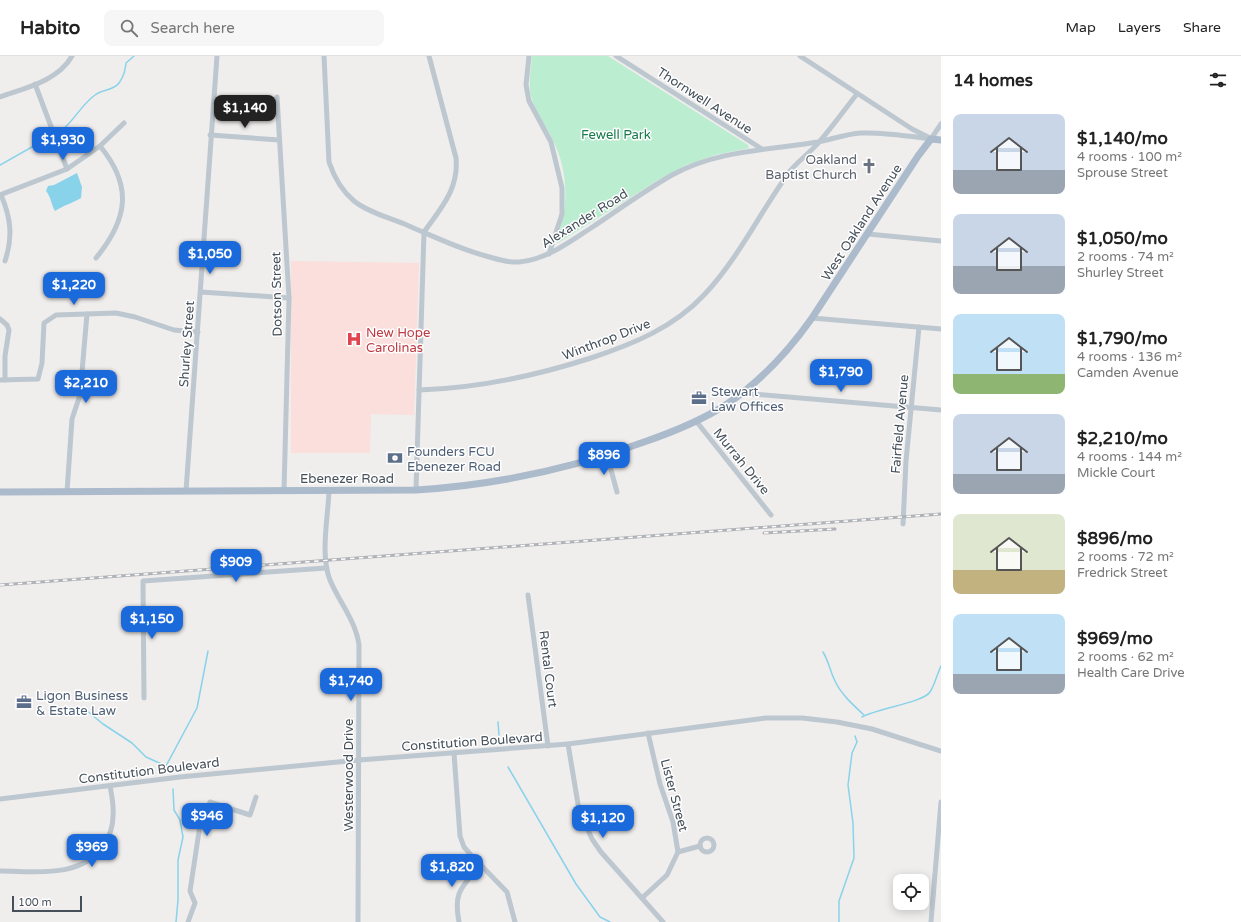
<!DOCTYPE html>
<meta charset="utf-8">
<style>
:root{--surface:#fff;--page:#f6f6f6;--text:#222;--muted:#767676;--line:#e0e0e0;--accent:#1b6adb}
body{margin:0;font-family:"Varela Round",sans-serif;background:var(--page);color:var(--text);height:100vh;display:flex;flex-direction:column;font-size:15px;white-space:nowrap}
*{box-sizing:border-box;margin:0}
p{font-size:13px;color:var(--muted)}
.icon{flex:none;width:22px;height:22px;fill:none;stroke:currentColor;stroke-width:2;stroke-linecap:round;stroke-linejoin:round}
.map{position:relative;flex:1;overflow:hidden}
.sheet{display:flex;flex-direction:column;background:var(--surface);width:300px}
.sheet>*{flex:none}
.controls{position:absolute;left:893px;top:818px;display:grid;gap:8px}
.controls a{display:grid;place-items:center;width:36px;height:36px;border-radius:8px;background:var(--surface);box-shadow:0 2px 10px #0003;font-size:20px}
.scale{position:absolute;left:12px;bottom:10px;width:70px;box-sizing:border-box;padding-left:4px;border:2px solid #45505a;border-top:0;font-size:11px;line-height:14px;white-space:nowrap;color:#45505a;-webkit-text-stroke:3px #fff;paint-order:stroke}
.price{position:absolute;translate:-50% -34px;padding:0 9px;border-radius:8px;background:var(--accent);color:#fff;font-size:13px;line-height:26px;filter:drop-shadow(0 1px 2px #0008)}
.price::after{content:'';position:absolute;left:50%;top:24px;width:12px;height:9px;margin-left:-6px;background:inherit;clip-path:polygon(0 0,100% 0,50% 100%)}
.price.current{background:#222;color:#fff}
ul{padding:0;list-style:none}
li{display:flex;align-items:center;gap:12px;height:100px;padding:0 12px}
li span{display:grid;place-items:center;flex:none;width:112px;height:80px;border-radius:8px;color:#555}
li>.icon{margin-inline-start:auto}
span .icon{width:48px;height:48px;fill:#fffc;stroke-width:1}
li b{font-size:17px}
h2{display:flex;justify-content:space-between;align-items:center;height:48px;padding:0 12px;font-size:17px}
header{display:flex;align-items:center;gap:24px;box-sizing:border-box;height:56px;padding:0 20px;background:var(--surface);border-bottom:1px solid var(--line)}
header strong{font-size:19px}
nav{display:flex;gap:22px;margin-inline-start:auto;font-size:14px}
.search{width:280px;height:36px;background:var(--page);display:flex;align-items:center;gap:10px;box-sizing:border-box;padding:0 14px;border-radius:8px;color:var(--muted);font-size:15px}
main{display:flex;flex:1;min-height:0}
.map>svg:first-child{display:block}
.medical{fill:#fadfdc}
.green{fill:#bbeed0}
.water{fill:#88d3ea}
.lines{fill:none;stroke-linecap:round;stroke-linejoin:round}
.stream{stroke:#88d3ea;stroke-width:1.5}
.minor{stroke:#bdc7cf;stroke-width:5}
.major{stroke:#acbbcc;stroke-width:7}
.rail-casing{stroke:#afb2b7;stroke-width:3}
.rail{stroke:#fff;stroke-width:1.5;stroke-dasharray:4.5;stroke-linecap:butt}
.labels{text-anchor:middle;stroke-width:3;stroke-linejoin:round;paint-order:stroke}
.street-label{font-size:13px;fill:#45505a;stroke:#fff}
.park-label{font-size:13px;fill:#177a4b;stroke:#fff}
.worship-label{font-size:13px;fill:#5b616d;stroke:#fff;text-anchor:end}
.health-label{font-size:13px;fill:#be3a42;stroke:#fff;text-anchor:start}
.service-label{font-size:13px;fill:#4e5e75;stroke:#fff;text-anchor:start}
</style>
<header>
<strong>Habito</strong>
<div class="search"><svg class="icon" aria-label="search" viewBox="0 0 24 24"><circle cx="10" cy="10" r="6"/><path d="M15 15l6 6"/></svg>Search here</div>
<nav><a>Map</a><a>Layers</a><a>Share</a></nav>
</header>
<main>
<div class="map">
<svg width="941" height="866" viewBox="0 0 941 866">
<rect width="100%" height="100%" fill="#f0eded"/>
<!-- medical -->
<polygon class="medical" points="291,205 419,207 414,359 371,358 370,397 291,397"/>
<!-- green -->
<path class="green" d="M532,0H608L748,89L749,92L715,99L686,109L658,124L558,187L556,186C569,152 569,117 553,84C546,69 535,56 531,40C528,27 531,13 532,0Z"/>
<!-- water -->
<path class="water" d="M77,117L82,131L81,142C73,147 64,149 55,155C51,148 51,141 46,135L48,130L54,129Z"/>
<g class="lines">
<!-- stream -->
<g class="stream">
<path d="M61,75C74,65 81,49 95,39C102,33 113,35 119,27C124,20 125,15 126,7L134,0"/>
<polyline points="0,109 46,83"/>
<path d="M823,596C829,606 830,615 835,625C841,638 853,649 864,659"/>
<polyline points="86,654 103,668 132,687 146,701 166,710"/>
<path d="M862,661C876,653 924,646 930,636C935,628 937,618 941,610"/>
<polyline points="498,666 499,679"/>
<polyline points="508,711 576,828 600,861 610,866"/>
<polyline points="167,712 166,710 197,652 208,595"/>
<polyline points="173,733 174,754 180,764 183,781 178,804 178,844 176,866"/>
<polyline points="839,866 839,845 854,802 853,767 848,729 852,697 857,686 855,680"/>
</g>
<!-- minor -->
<g class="minor">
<path d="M324,0L329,106C334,121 341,134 354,145C369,157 391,162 409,170C435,181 459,193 486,200C497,203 507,207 519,206C546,204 569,186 591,172C618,154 644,135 672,119C717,94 769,94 818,86C833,83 846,78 861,77C884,76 908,80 931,83"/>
<polyline points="529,0 526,29 529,45 551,86 562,132 562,158 549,198"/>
<polyline points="616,0 762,93"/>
<polyline points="800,0 912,73 928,81"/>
<polyline points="35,28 67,113"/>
<path d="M0,41C25,32 58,25 72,0"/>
<polyline points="277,41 289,242 284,435"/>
<polyline points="210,79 279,84"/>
<polyline points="931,83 941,68"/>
<polyline points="0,139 67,113 100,90 124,67"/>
<path d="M1,139C11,162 13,181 5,205"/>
<polyline points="868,178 941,185"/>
<path d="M96,202C128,163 133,130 100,90"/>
<polyline points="201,236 289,242"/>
<polyline points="812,262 941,273"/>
<polyline points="0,263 7,269 9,274 5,300 5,324"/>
<polyline points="0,324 38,323 42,307 44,267 56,259 116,257 135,261 174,274 198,276"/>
<path d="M419,334C479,332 535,320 591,302C633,288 673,272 704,239C739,202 760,156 790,115C799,104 811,96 820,85C833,70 845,53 857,38"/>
<polyline points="741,337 941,354"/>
<polyline points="696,365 771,459"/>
<polyline points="607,399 617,436"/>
<path d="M416,434L424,176C441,152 459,133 456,102L429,0"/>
<polyline points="186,435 217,0"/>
<path d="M329,435C328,462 320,499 330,524C339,546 356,565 359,589L358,866"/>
<polyline points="67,436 72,363 80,339 87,258"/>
<polyline points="903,468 906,405 919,271"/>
<polyline points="528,539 548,690"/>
<polyline points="144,642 143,525 326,512"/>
<polyline points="568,688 579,754 592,783 601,796 663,866"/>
<polyline points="454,697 460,780 464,791 471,799 507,836 515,866"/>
<polyline points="0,743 180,721 359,704 568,688 766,662 802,662 837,666 872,673 941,695"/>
<circle cx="707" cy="789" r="7"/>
<polyline points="678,796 700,790"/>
<path d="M0,815C36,815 81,823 104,789C109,781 113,770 113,760C114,750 112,740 110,730"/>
<polyline points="642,842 667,819 678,796 673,766 660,728 648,677"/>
<polyline points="188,866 195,847 190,835 200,769 210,746 250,759 256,741"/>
<path d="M459,866C453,835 462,831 481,809"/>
<polyline points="931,866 941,746"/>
</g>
<!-- major -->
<path class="major" d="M0,436L416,434C494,429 571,413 644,386C673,376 701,365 727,348C761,325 788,296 812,262L918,100L931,83L941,84"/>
<!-- rail casing -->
<g class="rail-casing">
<g id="rail">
<polyline points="764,477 835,473"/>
<polyline points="0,529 941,458"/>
</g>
</g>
<!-- rail -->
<use href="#rail" class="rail"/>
</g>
<!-- icons -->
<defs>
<g id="church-bare" transform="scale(1.2)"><path d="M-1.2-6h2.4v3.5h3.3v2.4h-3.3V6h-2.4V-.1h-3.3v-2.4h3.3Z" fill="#6b7280" stroke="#fff" stroke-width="2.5" paint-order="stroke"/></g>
<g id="hospital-bare" transform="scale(1.2)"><path d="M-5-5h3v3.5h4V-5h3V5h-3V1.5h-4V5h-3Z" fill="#e0444e" stroke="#fff" stroke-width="2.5" paint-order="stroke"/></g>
<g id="office-bare" transform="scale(1.2)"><path d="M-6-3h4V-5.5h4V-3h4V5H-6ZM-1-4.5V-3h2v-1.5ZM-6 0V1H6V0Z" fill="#5c6f8a" stroke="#fff" stroke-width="2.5" paint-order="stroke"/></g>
<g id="bank-bare" transform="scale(1.2)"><path d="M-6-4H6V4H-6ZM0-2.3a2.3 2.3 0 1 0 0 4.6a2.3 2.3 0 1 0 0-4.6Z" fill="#5c6f8a" stroke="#fff" stroke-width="2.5" paint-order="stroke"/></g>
</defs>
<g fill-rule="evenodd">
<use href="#church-bare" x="869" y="110"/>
<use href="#hospital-bare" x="354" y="283"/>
<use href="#office-bare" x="699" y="342"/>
<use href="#bank-bare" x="395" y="402"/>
<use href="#office-bare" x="24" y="646"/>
</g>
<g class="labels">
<!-- street labels -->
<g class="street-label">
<text transform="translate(705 44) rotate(33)" y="5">Thornwell Avenue</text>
<text transform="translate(584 162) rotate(-32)" y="5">Alexander Road</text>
<text transform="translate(861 166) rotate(-57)" y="5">West Oakland Avenue</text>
<text transform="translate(276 238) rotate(-91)" y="5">Dotson Street</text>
<text transform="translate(606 283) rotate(-21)" y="5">Winthrop Drive</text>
<text transform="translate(186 288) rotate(-86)" y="5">Shurley Street</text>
<text transform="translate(899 368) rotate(-85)" y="5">Fairfield Avenue</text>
<text transform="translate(742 405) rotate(51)" y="5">Murrah Drive</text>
<text x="347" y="427">Ebenezer Road</text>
<text transform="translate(549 613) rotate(83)" y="5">Rental Court</text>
<text transform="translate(472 685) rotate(-4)" y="5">Constitution Boulevard</text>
<text transform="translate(149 714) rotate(-7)" y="5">Constitution Boulevard</text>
<text transform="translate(348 719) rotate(-90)" y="5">Westerwood Drive</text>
<text transform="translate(675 739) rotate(75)" y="5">Lister Street</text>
</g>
<!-- park labels -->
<g class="park-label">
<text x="616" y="83">Fewell Park</text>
</g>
<!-- worship labels -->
<g class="worship-label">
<text x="857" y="108">Oakland<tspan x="857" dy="15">Baptist Church</tspan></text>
</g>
<!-- health labels -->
<g class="health-label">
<text x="366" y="281">New Hope<tspan x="366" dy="15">Carolinas</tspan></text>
</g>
<!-- service labels -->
<g class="service-label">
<text x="711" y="340">Stewart<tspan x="711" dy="15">Law Offices</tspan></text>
<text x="407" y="400">Founders FCU<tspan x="407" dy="15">Ebenezer Road</tspan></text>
<text x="36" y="644">Ligon Business<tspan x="36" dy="15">&amp; Estate Law</tspan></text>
</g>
</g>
</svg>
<div class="controls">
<a><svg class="icon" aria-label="locate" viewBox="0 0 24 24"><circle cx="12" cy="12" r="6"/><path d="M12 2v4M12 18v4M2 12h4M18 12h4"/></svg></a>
</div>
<div class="scale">100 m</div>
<b class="price current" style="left:245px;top:73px">$1,140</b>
<b class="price" style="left:63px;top:105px">$1,930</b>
<b class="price" style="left:210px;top:219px">$1,050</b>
<b class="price" style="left:74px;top:250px">$1,220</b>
<b class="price" style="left:841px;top:337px">$1,790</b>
<b class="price" style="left:86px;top:348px">$2,210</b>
<b class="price" style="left:604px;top:420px">$896</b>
<b class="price" style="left:236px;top:527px">$909</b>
<b class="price" style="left:152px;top:584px">$1,150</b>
<b class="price" style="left:351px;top:646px">$1,740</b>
<b class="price" style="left:207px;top:781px">$946</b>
<b class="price" style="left:603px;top:783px">$1,120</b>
<b class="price" style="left:92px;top:812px">$969</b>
<b class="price" style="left:452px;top:832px">$1,820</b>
</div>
<section class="sheet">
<h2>14 homes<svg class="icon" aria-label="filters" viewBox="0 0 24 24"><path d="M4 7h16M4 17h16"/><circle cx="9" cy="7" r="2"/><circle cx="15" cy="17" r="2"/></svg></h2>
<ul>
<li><span style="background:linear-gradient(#c9d6e8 70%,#9aa5b1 0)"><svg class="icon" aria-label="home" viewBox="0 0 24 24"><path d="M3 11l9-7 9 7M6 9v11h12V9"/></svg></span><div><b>$1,140/mo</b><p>4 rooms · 100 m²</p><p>Sprouse Street</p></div></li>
<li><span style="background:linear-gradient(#c9d6e8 65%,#9aa5b1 0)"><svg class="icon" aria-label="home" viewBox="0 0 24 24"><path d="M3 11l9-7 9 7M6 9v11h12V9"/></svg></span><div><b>$1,050/mo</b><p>2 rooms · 74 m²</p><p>Shurley Street</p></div></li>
<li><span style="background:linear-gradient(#bfe0f5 75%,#8fb573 0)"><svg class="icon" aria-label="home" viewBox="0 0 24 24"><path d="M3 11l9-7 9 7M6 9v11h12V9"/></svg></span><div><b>$1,790/mo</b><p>4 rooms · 136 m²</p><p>Camden Avenue</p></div></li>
<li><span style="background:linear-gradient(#c9d6e8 75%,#9aa5b1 0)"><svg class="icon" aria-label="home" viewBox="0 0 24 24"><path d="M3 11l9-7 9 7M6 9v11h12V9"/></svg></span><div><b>$2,210/mo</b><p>4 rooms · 144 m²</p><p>Mickle Court</p></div></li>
<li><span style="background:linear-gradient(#dfe7d0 70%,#c2b280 0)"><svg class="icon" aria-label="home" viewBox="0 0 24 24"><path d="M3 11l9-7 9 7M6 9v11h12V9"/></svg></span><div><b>$896/mo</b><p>2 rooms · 72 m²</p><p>Fredrick Street</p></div></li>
<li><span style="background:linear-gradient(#bfe0f5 75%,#9aa5b1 0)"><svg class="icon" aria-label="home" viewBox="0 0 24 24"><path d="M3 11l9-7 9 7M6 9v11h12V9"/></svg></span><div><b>$969/mo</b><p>2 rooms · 62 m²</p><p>Health Care Drive</p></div></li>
</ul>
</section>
</main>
